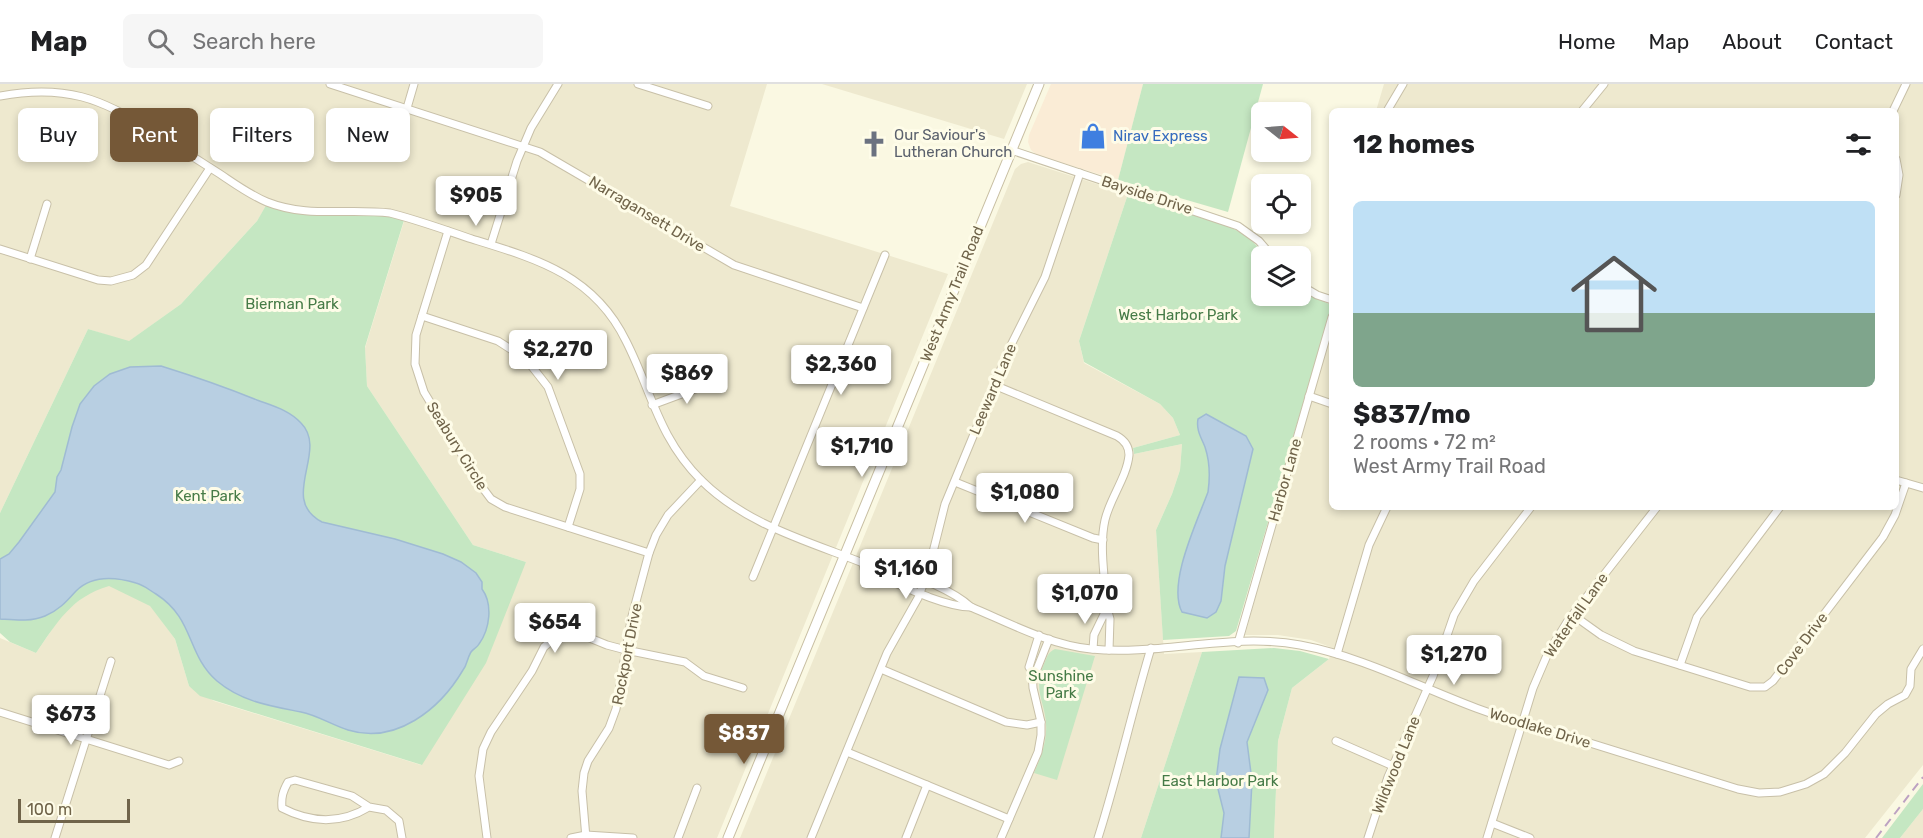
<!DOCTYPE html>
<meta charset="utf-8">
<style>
:root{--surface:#fff;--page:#f6f6f6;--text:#202124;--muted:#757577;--line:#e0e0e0;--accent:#755837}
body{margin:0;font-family:Rubik,sans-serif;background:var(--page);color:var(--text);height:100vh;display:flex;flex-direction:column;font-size:22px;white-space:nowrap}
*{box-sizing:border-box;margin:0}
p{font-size:20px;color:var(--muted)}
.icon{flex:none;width:33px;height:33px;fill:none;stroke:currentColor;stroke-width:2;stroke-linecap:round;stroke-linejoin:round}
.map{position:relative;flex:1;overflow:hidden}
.panel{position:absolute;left:1329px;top:24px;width:570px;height:402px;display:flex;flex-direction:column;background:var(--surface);border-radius:9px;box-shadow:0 3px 9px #0003}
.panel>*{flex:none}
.top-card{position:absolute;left:18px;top:24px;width:570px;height:54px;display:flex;gap:12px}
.needle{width:39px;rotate:107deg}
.buttons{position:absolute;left:1251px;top:18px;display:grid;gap:12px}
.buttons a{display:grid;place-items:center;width:60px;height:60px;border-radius:9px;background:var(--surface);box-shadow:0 3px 9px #0003;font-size:30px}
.scale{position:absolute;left:18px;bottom:15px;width:112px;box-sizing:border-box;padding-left:6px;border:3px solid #70644a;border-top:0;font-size:16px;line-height:21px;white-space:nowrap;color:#70644a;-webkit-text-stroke:4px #fefce8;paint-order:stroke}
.price{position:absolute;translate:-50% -51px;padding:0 14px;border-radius:6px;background:#fff;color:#222;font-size:20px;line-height:39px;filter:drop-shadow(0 2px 3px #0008)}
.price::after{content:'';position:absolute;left:50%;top:36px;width:18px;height:14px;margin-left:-9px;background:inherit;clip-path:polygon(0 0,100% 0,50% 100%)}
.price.selected{background:var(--accent);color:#fff}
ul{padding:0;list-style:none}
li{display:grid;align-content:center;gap:12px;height:318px;padding:0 24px}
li+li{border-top:2px solid var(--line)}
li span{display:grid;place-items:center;height:186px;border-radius:9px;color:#555}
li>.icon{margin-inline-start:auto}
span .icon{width:108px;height:108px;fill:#fffc;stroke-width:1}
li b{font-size:26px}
h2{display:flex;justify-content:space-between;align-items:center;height:72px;padding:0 24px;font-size:26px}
.pill{padding:0 21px;border-radius:9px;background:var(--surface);box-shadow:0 3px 9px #0003;font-size:21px;line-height:54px}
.pill.selected{background:var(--accent);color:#fff}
header{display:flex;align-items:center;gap:36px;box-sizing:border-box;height:84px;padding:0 30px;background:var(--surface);border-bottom:2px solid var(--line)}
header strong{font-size:28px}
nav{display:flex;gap:33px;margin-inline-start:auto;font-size:21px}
.search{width:420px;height:54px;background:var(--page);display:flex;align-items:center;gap:15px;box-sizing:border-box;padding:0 21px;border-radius:9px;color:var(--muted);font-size:22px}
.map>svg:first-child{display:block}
.residential{fill:#eee9cf}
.commercial{fill:#faecd6}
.green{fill:#c5e7c2}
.water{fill:#b8cfe2;stroke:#9fbbd3;stroke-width:1.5}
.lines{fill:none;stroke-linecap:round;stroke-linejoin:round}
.street-casing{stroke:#c8c0a8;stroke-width:9}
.secondary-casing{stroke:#c8bfa3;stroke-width:11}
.street{stroke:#fff;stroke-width:7}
.secondary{stroke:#fff;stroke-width:9}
.rail{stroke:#bda2c2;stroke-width:2;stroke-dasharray:9 6;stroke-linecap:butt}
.labels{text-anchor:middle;stroke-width:6;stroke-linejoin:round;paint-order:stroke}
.worship-label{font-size:15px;fill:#5b616d;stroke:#fefce8;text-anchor:start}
.shop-label{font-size:15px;fill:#366cbe;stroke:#fefce8;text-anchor:start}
.street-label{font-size:15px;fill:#70644a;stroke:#fefce8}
.park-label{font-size:15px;fill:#467b47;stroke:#fefce8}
</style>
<header>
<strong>Map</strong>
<div class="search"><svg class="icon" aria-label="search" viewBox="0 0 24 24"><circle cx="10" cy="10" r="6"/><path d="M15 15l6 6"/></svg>Search here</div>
<nav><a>Home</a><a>Map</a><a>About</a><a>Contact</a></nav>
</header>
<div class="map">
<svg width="1923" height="754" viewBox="0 0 1923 754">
<rect width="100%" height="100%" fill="#faf8e2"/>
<!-- residential -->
<g class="residential">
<polygon points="0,0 767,0 730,122 948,190 717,754 0,754 0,554 36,569 64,528 91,507 109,501 150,521 175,555 189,602 214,617 421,681 526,478 473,461 367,302 365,264 405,134 314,128 268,119 257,137 181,220 128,258 88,245 0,429"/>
<polygon points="822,0 1027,0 1004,55"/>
<polygon points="1384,0 1923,0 1923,681 1865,754 1274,754 1278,657 1292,604 1329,575 1333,564 1311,556 1278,551 1245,551 1332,235 1332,423 1896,423 1896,27 1376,27"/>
<polygon points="1028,78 1128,110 1079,257 1084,279 1160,320 1173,334 1180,351 1133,364 1134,370 1182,360 1180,386 1172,410 1156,446 1164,570 1202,568 1141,754 740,754 1011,95 1015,85 1021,80"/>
<polygon points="1923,725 1923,754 1900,754"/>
</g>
<!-- commercial -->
<polygon class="commercial" points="1051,0 1143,0 1118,96 1037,71 1031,66 1028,58 1029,51"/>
<!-- green -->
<g class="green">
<polygon points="1143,0 1263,0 1228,128 1118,96"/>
<polygon points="1128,110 1230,143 1247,152 1267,172 1262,172 1262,212 1300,212 1301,206 1329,220 1331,224 1236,547 1229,552 1163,556 1156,446 1172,410 1180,386 1182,360 1134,370 1133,364 1180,351 1173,334 1160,320 1084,278 1079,257"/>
<path d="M268,118L286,125L365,127L405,133L365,263L367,302L473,461L526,478L486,579L422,681L200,612L189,602L175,555L150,522L109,502C71,513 57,539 36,569L10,558L0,549V429L88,245L129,257L181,220L257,137Z"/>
<polygon points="1274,564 1300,567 1329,575 1292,604 1278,657 1274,754 1141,754 1202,568"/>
<path d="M1055,565L1095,572L1057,696L1034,689C1040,675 1045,663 1046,648C1048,620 1031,608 1044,580C1047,573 1048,568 1055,565Z"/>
<polygon points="1923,700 1923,725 1900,754 1882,754"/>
</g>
<!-- water -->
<g class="water">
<path d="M161,282C193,292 225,303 257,316C273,322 289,326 301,339C329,367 278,415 322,438L395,455L443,470L461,478L476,489L482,498V505C493,520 490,545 479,560C477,564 471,566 470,570C467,575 467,581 463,586C440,625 396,661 348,646C332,641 317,631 301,628C271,622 242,618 217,597C186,570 195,535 156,510C149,506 144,501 136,499C116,493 92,491 76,507C66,518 59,526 45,532C31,538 15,536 0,535V475L9,470L19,458L55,408L57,393L61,386L72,343L80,320L94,302L110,290L130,283Z"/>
<path d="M1206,330L1246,352L1253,365L1225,482L1221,517L1216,528L1207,534L1182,528C1167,500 1197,438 1208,408C1210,394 1210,378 1205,363C1201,353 1196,346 1198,335Z"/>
<polygon points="1239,593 1264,594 1268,606 1247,658 1252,697 1249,754 1221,754 1224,729 1216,697 1220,665"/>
</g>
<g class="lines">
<!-- street casing -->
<g class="street-casing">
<g id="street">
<polyline points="330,0 540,68 734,181 863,224"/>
<polyline points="638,0 708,22"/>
<path d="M0,12C64,0 102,14 154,48C176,62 198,76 220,90C235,100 250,111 267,118C307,134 348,124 390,129C418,136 445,146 472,155C537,175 594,191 626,257C652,308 658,353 701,396C745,440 807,457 863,479L868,475C900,488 945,500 971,523C1009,539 1050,561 1091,565C1160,572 1231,548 1300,561C1382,576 1452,623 1532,641L1738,705L1759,709L1780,708L1806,700L1824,690L1845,669L1876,630L1888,620L1905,611L1910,602L1911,585L1923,565"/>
<polyline points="407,24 414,0"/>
<polyline points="1387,27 1403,0"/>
<polyline points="1582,27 1604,0"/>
<polyline points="1893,27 1906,0"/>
<polyline points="1011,66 1238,142 1259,157 1272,172"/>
<polyline points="1896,75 1899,91 1896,111"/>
<polyline points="448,147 416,251 415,280 424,308 479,399 491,415 505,423 649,469"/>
<polyline points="491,160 517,77 531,44 558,0"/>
<polyline points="0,165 98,196 111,197 133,191 146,181 210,84"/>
<polyline points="30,175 47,120"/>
<polyline points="1300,201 1317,211 1332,216"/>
<polyline points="422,232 498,257 526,275 548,303 580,390 580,405 568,443"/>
<path d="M994,301L1117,352C1124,356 1129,362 1129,371C1127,393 1110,414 1105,436C1099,462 1105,497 1107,524L1110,535L1109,566"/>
<polyline points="1309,312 1332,320"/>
<polyline points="652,321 714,298"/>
<polyline points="1896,396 1923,404"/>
<polyline points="955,398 1093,454 1103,456"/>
<path d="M863,479L864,485C893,497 941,523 971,523"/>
<polyline points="753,493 885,171"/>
<polyline points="1573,531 1601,551 1634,567 1750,603 1765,603 1773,597 1883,453 1895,431 1906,399"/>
<polyline points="1238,559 1332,233"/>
<polyline points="1093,565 1094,551 1107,524"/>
<polyline points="1337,570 1369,461 1387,423"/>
<polyline points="1680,581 1697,533 1780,423"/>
<polyline points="881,585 1006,638 1027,641 1041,638"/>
<polyline points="1032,588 1037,585 1049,555"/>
<polyline points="0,628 169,681 179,677"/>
<polyline points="1336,657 1393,682"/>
<polyline points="847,668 1009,735"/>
<path d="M369,723C341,740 311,739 282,724C281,713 283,707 288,698L295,696L352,712L369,723L386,726L399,737L402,754"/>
<polyline points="1492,739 1530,754"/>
<polyline points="55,754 111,577"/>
<polyline points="487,754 479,692 483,665 491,648 532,587 544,563 564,546 580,550 607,561 626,566 685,578 704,592 743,604"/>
<polyline points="571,754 586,751 633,754"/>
<polyline points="586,754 582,707 584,689 588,677 609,644 616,625 631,536 649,469 656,451 668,431 701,396"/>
<polyline points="678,754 697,704"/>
<polyline points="811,754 887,569 918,514 928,488 945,420 1010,263 1045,193 1080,89"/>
<polyline points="906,754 927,701"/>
<polyline points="1001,754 1038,668 1041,651 1041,638 1033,604 1032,588 1029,583 1039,551"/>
<path d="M1098,754C1118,691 1132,627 1151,564"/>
<polyline points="1368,754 1388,693 1433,592 1454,531 1474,497 1531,423"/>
<polyline points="1487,754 1533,604 1548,569 1567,538 1657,423"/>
</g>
</g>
<!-- secondary casing -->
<g class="secondary-casing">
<polyline id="secondary" points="728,754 1039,0"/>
</g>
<!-- street -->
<use href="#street" class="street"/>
<!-- secondary -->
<use href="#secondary" class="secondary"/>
<!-- rail -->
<polyline class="rail" points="1876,754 1923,693"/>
</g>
<!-- icons -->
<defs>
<g id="shop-bare" transform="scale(2.07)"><path d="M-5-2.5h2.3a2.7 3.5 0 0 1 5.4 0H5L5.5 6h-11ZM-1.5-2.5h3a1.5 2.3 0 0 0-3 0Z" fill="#3f7fe0" stroke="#fefce8" stroke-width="2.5" paint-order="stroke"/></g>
<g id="church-bare" transform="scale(2.07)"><path d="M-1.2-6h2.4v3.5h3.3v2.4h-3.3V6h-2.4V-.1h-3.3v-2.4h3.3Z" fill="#6b7280" stroke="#fefce8" stroke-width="2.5" paint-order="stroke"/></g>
</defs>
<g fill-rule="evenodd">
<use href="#shop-bare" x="1093" y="52"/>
<use href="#church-bare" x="874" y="60"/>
</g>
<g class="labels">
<!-- worship labels -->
<g class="worship-label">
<text x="894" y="56">Our Saviour's<tspan x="894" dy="17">Lutheran Church</tspan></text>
</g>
<!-- shop labels -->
<g class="shop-label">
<text x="1113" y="57">Nirav Express</text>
</g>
<!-- street labels -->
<g class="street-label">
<text transform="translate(1147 111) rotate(18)" y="5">Bayside Drive</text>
<text transform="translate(647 130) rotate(31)" y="5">Narragansett Drive</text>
<text transform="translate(952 210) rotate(-68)" y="5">West Army Trail Road</text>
<text transform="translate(993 305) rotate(-67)" y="5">Leeward Lane</text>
<text transform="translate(457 362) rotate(58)" y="5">Seabury Circle</text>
<text transform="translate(1285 396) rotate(-74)" y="5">Harbor Lane</text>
<text transform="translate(1576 531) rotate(-55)" y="5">Waterfall Lane</text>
<text transform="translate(1802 560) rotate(-53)" y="5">Cove Drive</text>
<text transform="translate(627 570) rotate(-79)" y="5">Rockport Drive</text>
<text transform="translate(1540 644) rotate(17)" y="5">Woodlake Drive</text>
<text transform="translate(1396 681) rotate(-68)" y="5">Wildwood Lane</text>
</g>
<!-- park labels -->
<g class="park-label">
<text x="292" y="225">Bierman Park</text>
<text x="1178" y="236">West Harbor Park</text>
<text x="208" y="417">Kent Park</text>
<text x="1061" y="597">Sunshine<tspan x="1061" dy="17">Park</tspan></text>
<text x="1220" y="702">East Harbor Park</text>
</g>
</g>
</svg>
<div class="buttons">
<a><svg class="needle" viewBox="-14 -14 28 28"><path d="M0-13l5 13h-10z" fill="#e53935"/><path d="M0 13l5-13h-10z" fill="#757577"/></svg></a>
<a><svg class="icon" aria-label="locate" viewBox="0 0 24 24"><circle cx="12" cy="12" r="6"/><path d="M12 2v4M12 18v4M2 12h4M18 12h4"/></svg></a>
<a><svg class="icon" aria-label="layers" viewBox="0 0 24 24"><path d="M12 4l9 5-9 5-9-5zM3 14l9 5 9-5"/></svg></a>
</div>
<div class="scale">100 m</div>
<b class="price" style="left:476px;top:143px">$905</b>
<b class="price" style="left:558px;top:297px">$2,270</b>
<b class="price" style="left:841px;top:312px">$2,360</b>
<b class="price" style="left:687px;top:321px">$869</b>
<b class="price" style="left:862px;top:394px">$1,710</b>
<b class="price" style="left:1025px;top:440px">$1,080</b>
<b class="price" style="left:906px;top:516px">$1,160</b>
<b class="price" style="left:1085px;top:541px">$1,070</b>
<b class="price" style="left:555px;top:570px">$654</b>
<b class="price" style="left:1454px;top:602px">$1,270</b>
<b class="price" style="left:71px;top:662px">$673</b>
<b class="price selected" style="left:744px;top:681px">$837</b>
<div class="top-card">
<a class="pill">Buy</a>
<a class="pill selected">Rent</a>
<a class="pill">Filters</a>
<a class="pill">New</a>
</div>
<section class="panel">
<h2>12 homes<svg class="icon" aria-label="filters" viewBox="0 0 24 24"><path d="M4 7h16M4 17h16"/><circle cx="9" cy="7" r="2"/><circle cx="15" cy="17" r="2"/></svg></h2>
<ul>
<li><span style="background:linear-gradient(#bfe0f5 60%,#7fa58c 0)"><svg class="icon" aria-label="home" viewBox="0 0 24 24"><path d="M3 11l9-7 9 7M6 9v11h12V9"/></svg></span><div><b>$837/mo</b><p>2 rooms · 72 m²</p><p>West Army Trail Road</p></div></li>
</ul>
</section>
</div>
